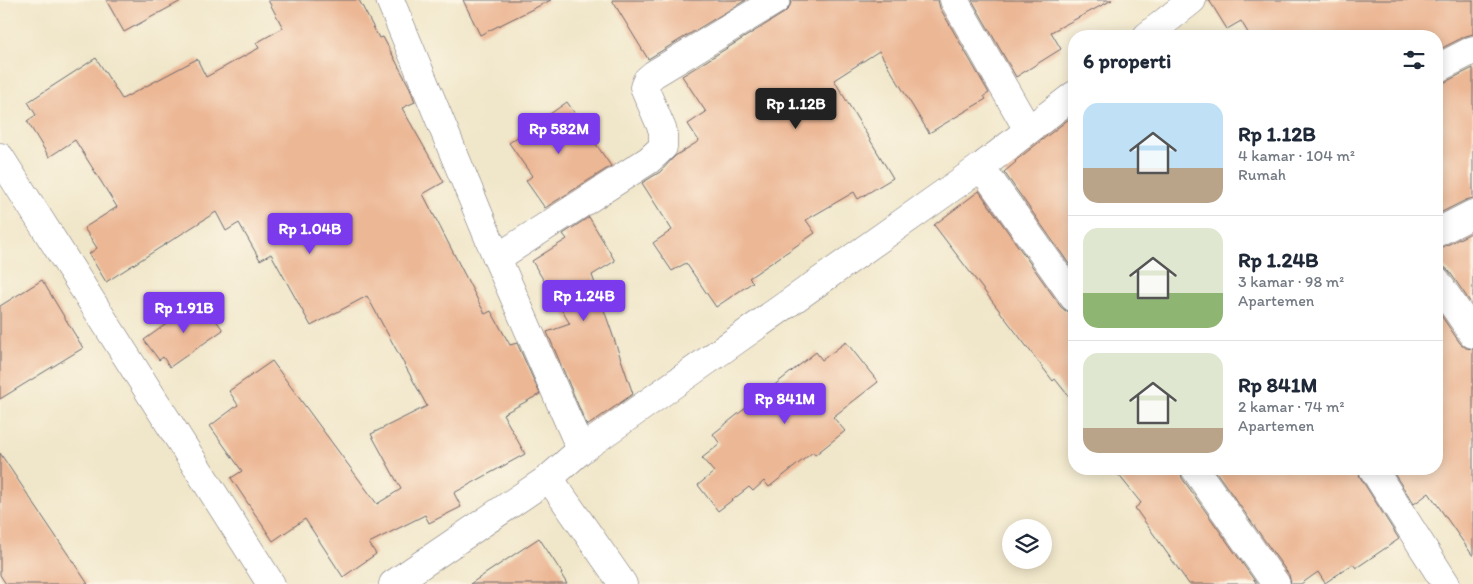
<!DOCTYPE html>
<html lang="id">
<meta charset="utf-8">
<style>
:root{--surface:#fff;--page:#f6f6f7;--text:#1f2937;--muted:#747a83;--line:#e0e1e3;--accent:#7c3aed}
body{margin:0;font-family:Itim,sans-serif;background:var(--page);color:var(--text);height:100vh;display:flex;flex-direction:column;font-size:19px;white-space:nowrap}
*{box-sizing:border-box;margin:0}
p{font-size:16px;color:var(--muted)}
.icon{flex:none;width:28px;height:28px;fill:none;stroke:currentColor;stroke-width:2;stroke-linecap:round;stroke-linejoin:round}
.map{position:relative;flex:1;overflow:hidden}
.details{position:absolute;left:1068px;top:30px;width:375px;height:445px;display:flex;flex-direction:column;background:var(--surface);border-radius:20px;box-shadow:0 2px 12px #0003}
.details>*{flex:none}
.fabs{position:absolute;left:1002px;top:519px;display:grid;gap:10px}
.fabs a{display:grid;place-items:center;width:50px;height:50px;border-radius:50%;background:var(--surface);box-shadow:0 2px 12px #0003;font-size:25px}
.price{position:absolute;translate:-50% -42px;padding:0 11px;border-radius:5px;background:var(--accent);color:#fff;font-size:16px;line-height:32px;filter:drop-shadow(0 1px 2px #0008)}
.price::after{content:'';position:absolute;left:50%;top:30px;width:15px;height:11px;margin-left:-8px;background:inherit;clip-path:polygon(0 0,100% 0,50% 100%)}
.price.current{background:#222;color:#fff}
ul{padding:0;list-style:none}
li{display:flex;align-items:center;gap:15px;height:125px;padding:0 15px}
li+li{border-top:1px solid var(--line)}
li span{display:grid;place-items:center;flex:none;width:140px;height:100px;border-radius:15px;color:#555}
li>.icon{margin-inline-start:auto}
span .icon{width:60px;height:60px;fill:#fffc;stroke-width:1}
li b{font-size:21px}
h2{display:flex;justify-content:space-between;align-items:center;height:60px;padding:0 15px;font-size:21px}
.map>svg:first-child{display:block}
.building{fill:#ecb795}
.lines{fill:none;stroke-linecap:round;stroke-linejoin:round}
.minor-casing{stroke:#6a676d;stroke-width:29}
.minor{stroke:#fff;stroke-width:28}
</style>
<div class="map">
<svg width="1473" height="584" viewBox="0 0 1473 584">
<rect width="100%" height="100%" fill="#fcf5e5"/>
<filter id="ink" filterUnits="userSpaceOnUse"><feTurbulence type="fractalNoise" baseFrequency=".02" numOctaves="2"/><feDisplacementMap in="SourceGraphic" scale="10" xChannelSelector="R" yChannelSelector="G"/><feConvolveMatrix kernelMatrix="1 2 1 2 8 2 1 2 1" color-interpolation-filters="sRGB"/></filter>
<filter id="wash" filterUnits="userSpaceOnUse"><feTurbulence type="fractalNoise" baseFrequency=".0096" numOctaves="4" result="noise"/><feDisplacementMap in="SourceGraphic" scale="20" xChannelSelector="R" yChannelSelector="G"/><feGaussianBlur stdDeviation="1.12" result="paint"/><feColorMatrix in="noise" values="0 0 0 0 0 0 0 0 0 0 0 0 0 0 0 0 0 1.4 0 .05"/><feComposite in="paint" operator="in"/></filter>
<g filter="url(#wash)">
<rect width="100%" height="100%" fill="#f0e6c9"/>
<g id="blocks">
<!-- building -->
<g class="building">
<polygon points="106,0 183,0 124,32"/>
<polygon points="268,0 359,0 379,38 383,37 410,88 415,102 402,108 444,182 423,194 485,314 491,311 510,345 517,343 540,394 503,414 525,454 454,493 461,507 429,523 425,515 369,543 376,554 343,577 305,519 273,541 231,478 242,471 210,426 238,405 229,391 272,361 377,504 401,489 371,434 427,406 367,296 311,326 271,254 260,260 239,223 226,231 216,212 106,282 89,254 97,248 84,228 117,207 75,140 49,157 27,121 36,115 28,102 96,58 122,99 197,59 206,77 259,48 256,43 283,28"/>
<polygon points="463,0 551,0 480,35"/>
<polygon points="612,0 746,0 648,59"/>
<polygon points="792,0 938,0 940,8 989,93 984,96 986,99 929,133 879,51 834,80 893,178 858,199 854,192 806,220 815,233 749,278 753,282 716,307 686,263 672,271 653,243 672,230 642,183 660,172 675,156 699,141 688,124 706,112 682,76 784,13 789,8"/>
<polygon points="972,0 1112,0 1051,32 1061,49 1016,77"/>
<polygon points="1209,0 1473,0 1473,34 1466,36 1436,51 1436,36 1250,36 1241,21 1227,29"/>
<polygon points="1473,68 1473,198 1466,200 1436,215 1436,84 1443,83"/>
<polygon points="567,102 611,166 545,208 526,181 532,176 509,143"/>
<polygon points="1074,115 1074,271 1004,172 1016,162 1015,161"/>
<polygon points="979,191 1061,307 1067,312 1074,313 1074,403 1055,379 1053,381 934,225"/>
<polygon points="589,217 615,261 592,275 633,394 587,426 547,332 570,324 532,261 567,239 563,234"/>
<polygon points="1473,232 1473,306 1449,271 1443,266 1436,265 1436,248 1443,247"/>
<polygon points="42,280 83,348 0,399 0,306"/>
<polygon points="201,299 223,330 170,367 163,357 159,360 144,340"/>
<polygon points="1436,308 1460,343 1466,348 1473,349 1473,556 1429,493 1414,504 1391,469 1436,469"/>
<polygon points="846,342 878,382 833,417 845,431 815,455 813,452 769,487 764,481 753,491 749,487 718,511 698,485 714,472 702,458 720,444 713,434 816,352 822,360"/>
<polygon points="0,453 30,498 88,584 6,584 0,575"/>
<polygon points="1114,469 1180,469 1182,478 1257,584 1189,584 1135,508 1141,503"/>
<polygon points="1214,469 1358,469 1360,477 1399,539 1356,568 1353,564 1325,583 1318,572 1301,584 1291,584 1289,575"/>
<polygon points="539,538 562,573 561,574 567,584 470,584"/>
</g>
</g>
</g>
<g filter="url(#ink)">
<use href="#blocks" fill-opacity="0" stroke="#6a676d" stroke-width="1"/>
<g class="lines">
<!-- minor casing -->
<g class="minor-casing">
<g id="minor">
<polyline points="390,0 497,258 581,450"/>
<polyline points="954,0 1028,130"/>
<polyline points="1147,36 1192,0"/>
<polyline points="1436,69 1473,50"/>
<polyline points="0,157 271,584"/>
<polyline points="981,167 1074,298"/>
<polyline points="1436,233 1473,214"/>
<polyline points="497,258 649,160 663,147 663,131 644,87 647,80 654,74 776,0"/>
<polyline points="1436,280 1473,334"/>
<polyline points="1195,469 1276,584"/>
<polyline points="1373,469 1446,584"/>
<polyline points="549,478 623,584"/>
<polyline points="393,584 549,478 581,450 981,167 1074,95"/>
</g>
</g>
<!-- minor -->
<use href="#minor" class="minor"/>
</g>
</g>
</svg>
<div class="fabs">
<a><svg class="icon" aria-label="layers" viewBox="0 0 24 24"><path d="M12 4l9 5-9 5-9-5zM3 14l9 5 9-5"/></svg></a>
</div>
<b class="price current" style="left:796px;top:130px">Rp 1.12B</b>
<b class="price" style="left:559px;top:155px">Rp 582M</b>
<b class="price" style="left:310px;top:255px">Rp 1.04B</b>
<b class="price" style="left:584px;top:322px">Rp 1.24B</b>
<b class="price" style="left:184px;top:334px">Rp 1.91B</b>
<b class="price" style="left:785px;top:425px">Rp 841M</b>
<section class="details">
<h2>6 properti<svg class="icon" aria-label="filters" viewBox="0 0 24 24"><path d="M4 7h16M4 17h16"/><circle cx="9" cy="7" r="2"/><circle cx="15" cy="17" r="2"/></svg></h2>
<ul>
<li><span style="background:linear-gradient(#bfe0f5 65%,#b9a48a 0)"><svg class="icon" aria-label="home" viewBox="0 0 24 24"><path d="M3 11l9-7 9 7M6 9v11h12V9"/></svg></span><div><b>Rp 1.12B</b><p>4 kamar · 104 m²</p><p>Rumah</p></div></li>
<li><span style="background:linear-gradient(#dfe7d0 65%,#8fb573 0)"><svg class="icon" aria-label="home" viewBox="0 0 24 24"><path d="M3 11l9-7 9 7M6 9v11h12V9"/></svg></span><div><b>Rp 1.24B</b><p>3 kamar · 98 m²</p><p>Apartemen</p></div></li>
<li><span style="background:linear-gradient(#dfe7d0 75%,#b9a48a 0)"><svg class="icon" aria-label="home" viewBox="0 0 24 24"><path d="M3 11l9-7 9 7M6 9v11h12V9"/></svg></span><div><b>Rp 841M</b><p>2 kamar · 74 m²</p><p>Apartemen</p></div></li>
</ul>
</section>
</div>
